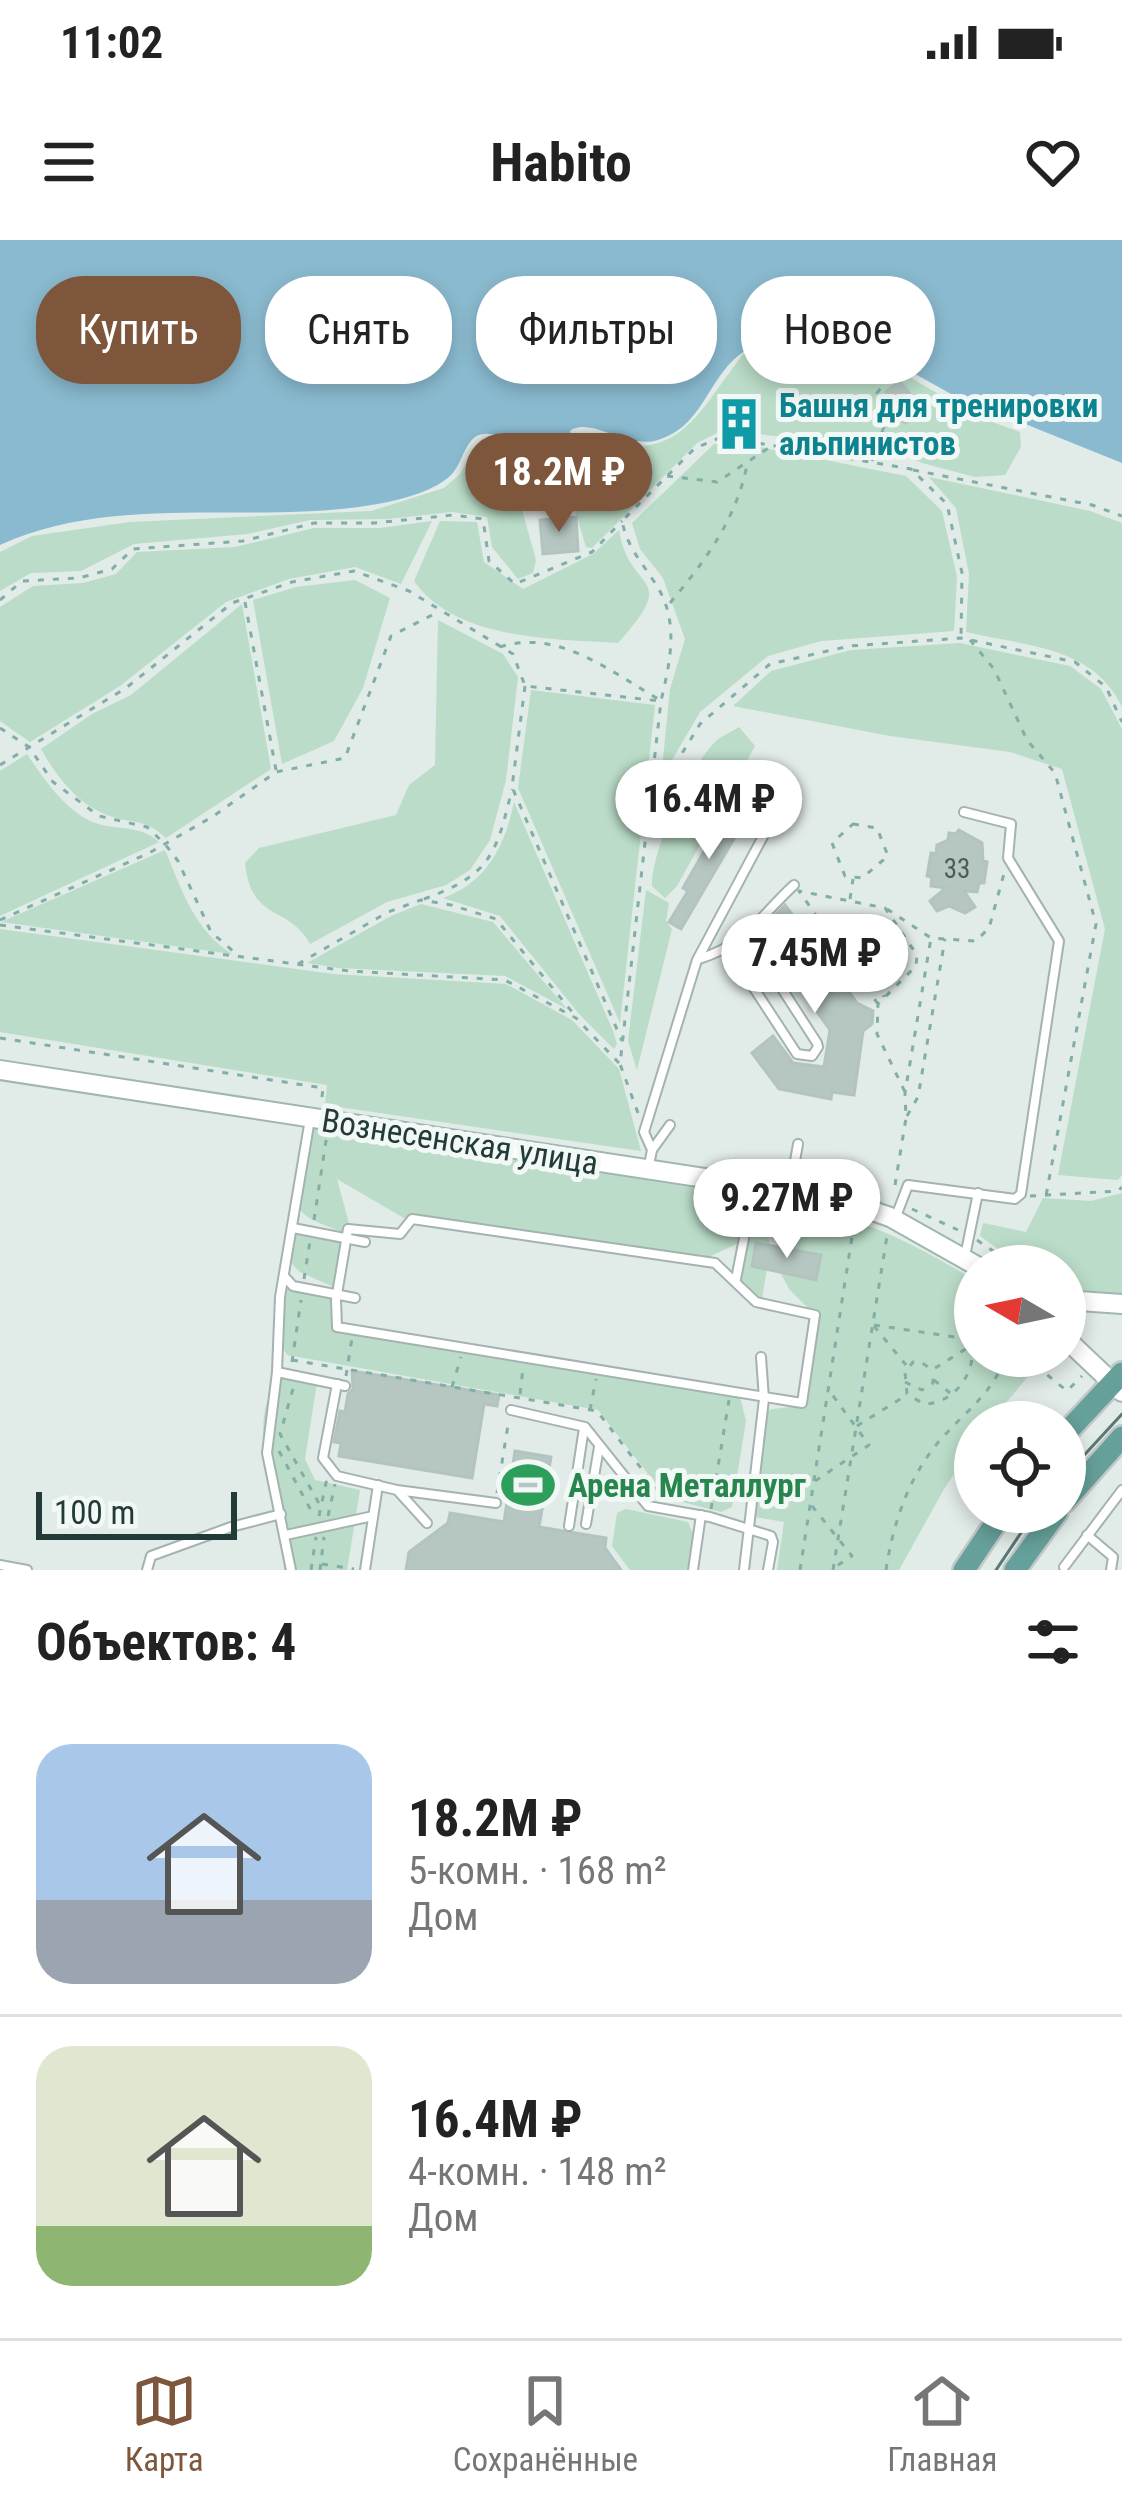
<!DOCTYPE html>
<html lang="ru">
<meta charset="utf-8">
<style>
:root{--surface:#fff;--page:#f6f6f6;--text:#222;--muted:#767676;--line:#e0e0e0;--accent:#7e563c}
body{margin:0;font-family:"Roboto Condensed",sans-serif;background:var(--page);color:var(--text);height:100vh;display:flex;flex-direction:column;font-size:45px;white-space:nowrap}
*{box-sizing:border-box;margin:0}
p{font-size:39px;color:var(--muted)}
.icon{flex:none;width:66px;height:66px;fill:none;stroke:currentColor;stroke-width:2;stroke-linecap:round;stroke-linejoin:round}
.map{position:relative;height:1330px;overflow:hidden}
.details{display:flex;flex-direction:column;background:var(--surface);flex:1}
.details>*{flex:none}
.hud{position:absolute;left:36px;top:36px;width:1050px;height:108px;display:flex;gap:24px}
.needle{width:78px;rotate:279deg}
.fabs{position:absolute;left:954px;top:1005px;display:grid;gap:24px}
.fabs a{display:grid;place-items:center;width:132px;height:132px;border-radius:50%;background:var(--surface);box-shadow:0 6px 18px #0003;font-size:60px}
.scale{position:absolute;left:36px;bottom:30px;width:201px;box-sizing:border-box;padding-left:12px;border:6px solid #223b38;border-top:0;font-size:33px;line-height:42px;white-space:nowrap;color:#223b38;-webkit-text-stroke:9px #f1f8f5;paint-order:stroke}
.price{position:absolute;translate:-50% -102px;padding:0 27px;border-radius:42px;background:#fff;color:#222;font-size:39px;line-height:78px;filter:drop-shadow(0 3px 6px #0008)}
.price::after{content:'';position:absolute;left:50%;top:72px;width:36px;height:27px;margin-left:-18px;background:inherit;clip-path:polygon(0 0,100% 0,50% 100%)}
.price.selected{background:var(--accent);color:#fff}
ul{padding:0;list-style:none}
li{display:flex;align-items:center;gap:36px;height:300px;padding:0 36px}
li+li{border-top:3px solid var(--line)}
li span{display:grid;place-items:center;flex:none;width:336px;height:240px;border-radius:36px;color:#555}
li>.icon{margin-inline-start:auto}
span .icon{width:144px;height:144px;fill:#fffc;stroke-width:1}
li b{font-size:51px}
h2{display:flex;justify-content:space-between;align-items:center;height:144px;padding:0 36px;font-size:51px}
.chip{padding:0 42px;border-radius:48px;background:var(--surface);box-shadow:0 6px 18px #0003;font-size:42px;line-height:108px}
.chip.selected{background:var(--accent);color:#fff}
.status{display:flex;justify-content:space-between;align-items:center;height:84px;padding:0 60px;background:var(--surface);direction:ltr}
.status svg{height:33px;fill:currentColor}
header{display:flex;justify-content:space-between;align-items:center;height:156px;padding:0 36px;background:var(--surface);font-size:54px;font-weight:700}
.tab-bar{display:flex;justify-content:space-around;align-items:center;height:168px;border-top:3px solid var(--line);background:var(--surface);font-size:33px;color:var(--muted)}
.tab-bar a{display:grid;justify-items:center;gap:6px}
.tab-bar .selected{color:var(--accent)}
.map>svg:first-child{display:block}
.green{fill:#badcc8}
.water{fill:#8abacf}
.building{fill:#b6c6c1;stroke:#b3c4c0;stroke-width:3}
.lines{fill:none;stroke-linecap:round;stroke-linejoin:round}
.service-casing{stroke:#a4b3b0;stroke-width:12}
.secondary-casing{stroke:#a0b6b2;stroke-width:22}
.primary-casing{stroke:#c1c8c7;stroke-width:26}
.path{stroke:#82aea7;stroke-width:3;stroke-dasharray:6 9;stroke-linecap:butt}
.service{stroke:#fff;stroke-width:8}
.secondary{stroke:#fff;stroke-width:18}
.primary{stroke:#66a09a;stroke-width:21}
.tram{stroke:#5c7774;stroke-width:3}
.labels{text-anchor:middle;stroke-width:10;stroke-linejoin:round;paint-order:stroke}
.number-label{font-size:27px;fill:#475e5a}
.culture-label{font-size:33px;font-weight:bold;fill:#0d838f;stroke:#f1f8f5;text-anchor:start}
.street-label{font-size:33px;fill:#223b38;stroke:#f1f8f5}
.leisure-label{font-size:33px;font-weight:bold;fill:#27864d;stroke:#f1f8f5;text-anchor:start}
</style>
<div class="status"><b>11:02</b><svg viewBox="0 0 49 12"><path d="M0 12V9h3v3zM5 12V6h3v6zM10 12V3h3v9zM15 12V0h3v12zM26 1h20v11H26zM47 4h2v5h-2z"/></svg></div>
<header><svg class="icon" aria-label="menu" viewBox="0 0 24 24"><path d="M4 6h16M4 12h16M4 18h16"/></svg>Habito<svg class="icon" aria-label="heart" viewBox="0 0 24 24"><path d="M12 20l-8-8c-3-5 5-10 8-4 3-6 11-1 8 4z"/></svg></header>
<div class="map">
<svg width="1122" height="1330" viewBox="0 0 1122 1330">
<rect width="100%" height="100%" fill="#e1ebe8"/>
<!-- green -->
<g class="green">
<path d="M790,104L822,107L830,123L866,131L894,128L978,177L1020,192L1021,207L1005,235L975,237L922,223L894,210L723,190L697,203L592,308L586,307L574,267L583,227L600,199C683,227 701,165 746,111Z"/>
<polygon points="492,203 506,213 536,320 533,333 518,339 492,307 487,277 452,272 388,279 310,280 247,294 134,304 81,331 31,333 0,351 0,312 32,296 130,282 371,271 444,248 460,234 476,205"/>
<polygon points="714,204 760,207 906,236 942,271 957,337 954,391 821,401 768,416 700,472 661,539 670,449 685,399 663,338 640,309 632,283"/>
<path d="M929,237L1090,271L1122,283V467C1094,406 1025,406 966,392L969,334L956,268Z"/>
<polygon points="432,281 401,344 355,327 289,339 226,362 120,446 30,502 0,481 0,367 33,346 83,343 116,334 137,312 235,307 314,288 380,288"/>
<path d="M440,281L477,282L484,322L523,349L593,314L619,290C629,355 682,332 618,403C552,399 456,400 414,341Z"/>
<polygon points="355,340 390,358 363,448 334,501 282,524 253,360 296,347"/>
<path d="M242,364L271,529L166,598C142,576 129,585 102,573C75,561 55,534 41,509L92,474L131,455Z"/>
<path d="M438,380L503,414L518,437L506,540L490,600L470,630L446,645L387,662L310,704C289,664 251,683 245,623L259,608L396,575L409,545L435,525Z"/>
<polygon points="960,403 1070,426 1101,449 1122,489 1122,935 1118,940 1058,935 1105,689 1062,529 1010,512 890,496 733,466 771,431 851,410"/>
<polygon points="531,450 655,465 620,783 518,548"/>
<path d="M739,487L755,506L677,646L665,658L652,646C651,611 689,529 714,503C720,496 732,492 739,487Z"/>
<path d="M27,514C43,538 66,572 95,583C119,591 139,584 159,602L0,676V531Z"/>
<path d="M514,562L613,791L617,804L614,809L580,775L500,676L443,658C487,642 505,606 514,562Z"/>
<path d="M165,610C182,650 194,690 232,714L1,682Z"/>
<polygon points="646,650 669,663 666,681 672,689 637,830 628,801"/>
<polygon points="421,664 493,682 567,769 505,736 339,728 307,723 391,676"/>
<polygon points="0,689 333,734 506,744 572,780 619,829 641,911 325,865 327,845 0,792"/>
<path d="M317,885L761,959L770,1005L756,1004L767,1028L761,1065L736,1039L741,1002L702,1020L409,981L337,939L350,987L347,994C334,988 311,982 302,972C292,960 307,895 317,885Z"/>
<polygon points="1122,953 1122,1056 1085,1056 1065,1045 1065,1026 1021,1026 980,996 983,983 1026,992 1043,958 1091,961"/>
<path d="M777,962C862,977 901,997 975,1040V1116H1045L990,1182H975V1203L944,1249L899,1330H777L784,1282L755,1277L747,1268L759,1180L763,1172C775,1167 788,1169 801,1164L815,1075L789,1049L781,1034L783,1000L776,980Z"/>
<polygon points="308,987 345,1005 338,1049 300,1032 292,1024 294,996"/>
<polygon points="303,1043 336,1060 335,1086 739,1153 746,1181 732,1267 721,1272 667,1258 598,1170 287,1115 279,1102 287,1050"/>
<path d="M288,1136L317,1142L305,1219L315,1240L360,1250L347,1330H284C282,1288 236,1158 288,1136Z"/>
<polygon points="626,1269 688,1282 693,1294 687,1330 630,1330 612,1306 617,1273"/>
</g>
<!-- water -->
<path class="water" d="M0,0H1122V223L951,154L901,126L888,121L847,122C836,115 832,102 820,98C809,94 794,96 783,98C705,107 718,181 658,200C628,210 590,176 570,191L578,243C570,255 566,262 551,265C503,274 530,190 484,194C465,195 463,224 451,235C436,250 404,259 383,263C259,287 118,251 0,305Z"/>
<!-- building -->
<g class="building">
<polygon points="899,141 923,169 905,183 898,176 902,172 886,152"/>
<polygon points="576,277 578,311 543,314 540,280"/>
<polygon points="732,563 749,573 681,689 669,682 688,651 683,648"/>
<polygon points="959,590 982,603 983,621 987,622 984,643 979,643 977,652 964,651 975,667 965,673 949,666 937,671 930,661 946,648 931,646 932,637 927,636 931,613 936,614 937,605 948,600 949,593 956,594"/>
<polygon points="785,665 857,763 873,771 872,784 863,791 854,855 832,852 831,859 779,849 752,813 773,796 793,823 824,827 830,790 760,692"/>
<polygon points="756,1003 821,1015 816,1040 752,1026"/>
<polygon points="352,1131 499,1155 497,1166 484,1164 472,1238 339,1216 341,1203 334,1202 340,1171 345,1172 348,1154 353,1149"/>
<polygon points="515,1211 551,1217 539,1287 606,1298 605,1308 621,1330 406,1330 409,1312 448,1283 450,1273 504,1282"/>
</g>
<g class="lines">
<!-- service casing -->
<g class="service-casing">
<g id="service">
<polyline points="729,710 797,814 812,816 818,807 817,803 748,696"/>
<path d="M699,719C749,703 756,680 794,645"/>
<polyline points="652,910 644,892 697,720 767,589"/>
<polyline points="648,930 652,910 670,885"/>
<polyline points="734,944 747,983 736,1039"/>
<polyline points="790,949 798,904"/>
<polygon points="412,979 715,1023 756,1062 815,1075 802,1163 337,1087 336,1060 348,989 400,994"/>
<polyline points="895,979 908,945 1015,959 1021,954 1059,701 1008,618 1011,584 964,572"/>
<polyline points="747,983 777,950"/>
<polyline points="293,988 365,1002"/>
<polyline points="965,1016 978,953"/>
<polyline points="284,1036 293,1046 355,1058"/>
<polyline points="277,1131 280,1057 310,879"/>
<polyline points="337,1144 323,1218 337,1236 397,1250 496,1263"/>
<polyline points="511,1170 585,1187 648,1266 710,1277 771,1296 773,1302 768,1330"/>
<polyline points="398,1251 427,1283"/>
<polyline points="586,1284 599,1207"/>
<polyline points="569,1286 584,1188"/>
<polyline points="286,1295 373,1276"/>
<polyline points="1087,1295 1113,1317 1111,1330"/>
<polyline points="0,1325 27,1330"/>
<polyline points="1064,1327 1122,1250"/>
<polyline points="147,1330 151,1316 231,1287 281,1274"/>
<polyline points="291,1330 267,1213 277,1132 345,1146"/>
<polyline points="365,1330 378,1245"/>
<polyline points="693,1330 701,1275"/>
<polyline points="744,1330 764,1159 761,1117"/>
</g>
</g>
<!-- secondary casing -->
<g class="secondary-casing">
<g id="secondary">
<polyline points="0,830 835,958 890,977 977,1026"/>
<polyline points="1065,1060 1122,1064"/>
<polyline points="1065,1098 1122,1152"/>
</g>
</g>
<!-- primary casing -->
<g class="primary-casing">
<g id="primary">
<polyline points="1065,1194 1122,1133"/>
<polyline points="1065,1261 1122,1197"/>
<polyline points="964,1330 1003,1272"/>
<polyline points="1015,1330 1057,1272"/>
</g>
</g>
<!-- path -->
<g class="path">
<polyline points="872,221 890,169 877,153 893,133 893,123"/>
<polyline points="913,230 1092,265 1122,276"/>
<polyline points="667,236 717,242 770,207"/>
<polyline points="0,360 22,341 79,338 112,329 133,309 243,301 314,283 374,283 453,275 483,279 489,321 515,344 592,312 622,281"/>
<polyline points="245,362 276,530"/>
<path d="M670,363C705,321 736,280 747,225"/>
<polyline points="970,400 994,429 1027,500 1055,533 1096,684 1046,956"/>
<path d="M500,407C558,388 611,432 660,460"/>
<polyline points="525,446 512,547 622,801"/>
<polyline points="0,488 29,507 53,542 99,576 147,587 165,604 178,621 211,692 240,717"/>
<polyline points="0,525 126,448 232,363 292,342 354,331 409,351 513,414 525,446 660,461"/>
<polyline points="651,564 700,484 770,424 850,406 961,398 1075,422 1106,447 1122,482"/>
<polygon points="853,584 877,588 888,616 862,638 845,636 832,603"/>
<path d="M424,659C490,635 496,616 512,549"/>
<polyline points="850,659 853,639"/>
<polyline points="887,669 931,698 976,701 989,688 1005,630"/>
<polyline points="0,680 149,613 212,577 276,532 345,518 391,396 438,372"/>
<polyline points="0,685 349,731 505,740 576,778 619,823"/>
<polyline points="830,695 865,711"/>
<circle cx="876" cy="714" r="9"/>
<polyline points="885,708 900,694"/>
<polyline points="298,724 388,672 421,660 451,665 496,679 573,773"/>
<polyline points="876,726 884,757"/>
<polyline points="878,764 799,651 885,668 917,715 916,726 878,764 877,794 905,852"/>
<polyline points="0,798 323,848 321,865"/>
<path d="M638,873L620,824L661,461C671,418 680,378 653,340C640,320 627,306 622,281L695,208L722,197L911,229L947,264L962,333L961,398"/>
<polyline points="907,876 918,857 945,699"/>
<polyline points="895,945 906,878 905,853 931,698"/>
<polyline points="1030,956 1118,951 1122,947"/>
<polyline points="912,969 958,990"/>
<polyline points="314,980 327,894"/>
<polyline points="977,1000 1015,1026"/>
<polyline points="304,1039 310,1001"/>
<polyline points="874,1085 975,1100"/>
<polyline points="874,1086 906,1125"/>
<path d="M972,1105C976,1133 954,1164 924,1164L907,1154L905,1133L913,1122H921L932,1130L972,1105L975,1103"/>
<polyline points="1024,1116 1067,1151 1082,1136"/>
<polyline points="292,1120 597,1171 664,1258"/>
<polyline points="292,1122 301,1060"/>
<polyline points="346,1136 352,1098"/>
<polyline points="934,1140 950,1153"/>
<polyline points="905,1142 922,1150 933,1143 933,1131"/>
<polyline points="452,1147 461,1117"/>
<polyline points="293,1149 280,1194 321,1267"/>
<polyline points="520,1154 523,1128"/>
<polyline points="590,1170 596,1139"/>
<polyline points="857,1186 905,1156"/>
<polyline points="279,1211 314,1276"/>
<polyline points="815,1241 869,1205 831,1153"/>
<polyline points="497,1253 509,1179"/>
<polyline points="812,1266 852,1316 832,1329"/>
<polyline points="711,1269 729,1160"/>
<polyline points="319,1276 327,1238"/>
<polyline points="328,1276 335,1244"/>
<polyline points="322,1324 354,1329"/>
<polyline points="311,1330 316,1297"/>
<polyline points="320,1330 324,1297"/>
<polyline points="800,1330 854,984"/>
<polyline points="833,1330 887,996"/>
<path d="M886,1330C893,1283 909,1235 942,1198C968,1169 992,1154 1006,1116"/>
</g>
<!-- service -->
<use href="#service" class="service"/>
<!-- secondary -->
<use href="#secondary" class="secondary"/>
<!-- primary -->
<use href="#primary" class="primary"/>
<!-- tram -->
<g class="tram">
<polyline points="1065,1236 1122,1174"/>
<polyline points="996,1330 1035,1272"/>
</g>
</g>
<!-- icons -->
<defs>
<g id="building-bare" transform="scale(4.14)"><path d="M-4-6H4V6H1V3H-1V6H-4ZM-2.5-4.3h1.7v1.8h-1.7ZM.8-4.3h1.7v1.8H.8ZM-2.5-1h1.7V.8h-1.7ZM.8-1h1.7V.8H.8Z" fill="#0f9aa8" stroke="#f1f8f5" stroke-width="2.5" paint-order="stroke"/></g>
<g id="stadium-bare" transform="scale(4.14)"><path d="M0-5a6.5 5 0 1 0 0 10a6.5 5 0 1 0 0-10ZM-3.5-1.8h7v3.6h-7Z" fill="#2e9e5b" stroke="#f1f8f5" stroke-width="2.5" paint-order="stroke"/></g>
</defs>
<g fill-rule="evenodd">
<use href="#building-bare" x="739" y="184"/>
<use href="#stadium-bare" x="528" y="1245"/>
</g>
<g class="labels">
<!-- number labels -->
<g class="number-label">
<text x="957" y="638">33</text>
</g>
<!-- culture labels -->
<g class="culture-label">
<text x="779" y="177">Башня для тренировки<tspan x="779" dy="38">альпинистов</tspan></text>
</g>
<!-- street labels -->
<g class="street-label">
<text transform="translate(460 901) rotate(9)" y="12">Вознесенская улица</text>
</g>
<!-- leisure labels -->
<g class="leisure-label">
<text x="568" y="1257">Арена Металлург</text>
</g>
</g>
</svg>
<div class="fabs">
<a><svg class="needle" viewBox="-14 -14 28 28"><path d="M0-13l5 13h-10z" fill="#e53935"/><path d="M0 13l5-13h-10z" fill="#767676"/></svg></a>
<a><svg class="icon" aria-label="locate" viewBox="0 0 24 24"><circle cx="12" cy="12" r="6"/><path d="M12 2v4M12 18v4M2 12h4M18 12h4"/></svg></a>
</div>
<div class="scale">100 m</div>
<b class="price selected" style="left:559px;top:295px">18.2M ₽</b>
<b class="price" style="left:709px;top:622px">16.4M ₽</b>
<b class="price" style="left:815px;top:776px">7.45M ₽</b>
<b class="price" style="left:787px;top:1021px">9.27M ₽</b>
<div class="hud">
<a class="chip selected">Купить</a>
<a class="chip">Снять</a>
<a class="chip">Фильтры</a>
<a class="chip">Новое</a>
</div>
</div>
<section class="details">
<h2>Объектов: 4<svg class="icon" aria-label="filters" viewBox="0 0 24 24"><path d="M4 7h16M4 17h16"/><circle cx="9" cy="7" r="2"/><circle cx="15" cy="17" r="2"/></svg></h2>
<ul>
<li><span style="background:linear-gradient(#a9c7e8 65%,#9aa5b1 0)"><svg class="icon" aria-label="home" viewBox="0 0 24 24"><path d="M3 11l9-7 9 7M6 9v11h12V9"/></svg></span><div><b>18.2M ₽</b><p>5-комн. · 168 m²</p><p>Дом</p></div></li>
<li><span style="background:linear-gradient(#dfe7d0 75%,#8fb573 0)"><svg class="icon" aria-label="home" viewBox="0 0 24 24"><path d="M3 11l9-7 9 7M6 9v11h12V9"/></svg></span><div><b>16.4M ₽</b><p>4-комн. · 148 m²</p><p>Дом</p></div></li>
</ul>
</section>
<nav class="tab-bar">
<a class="selected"><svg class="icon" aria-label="map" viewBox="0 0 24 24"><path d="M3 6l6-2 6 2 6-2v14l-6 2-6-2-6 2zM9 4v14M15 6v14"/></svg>Карта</a>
<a><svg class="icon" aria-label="saved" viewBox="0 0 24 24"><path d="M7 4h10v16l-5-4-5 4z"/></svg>Сохранённые</a>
<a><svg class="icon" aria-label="home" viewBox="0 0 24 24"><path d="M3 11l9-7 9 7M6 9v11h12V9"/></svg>Главная</a>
</nav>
